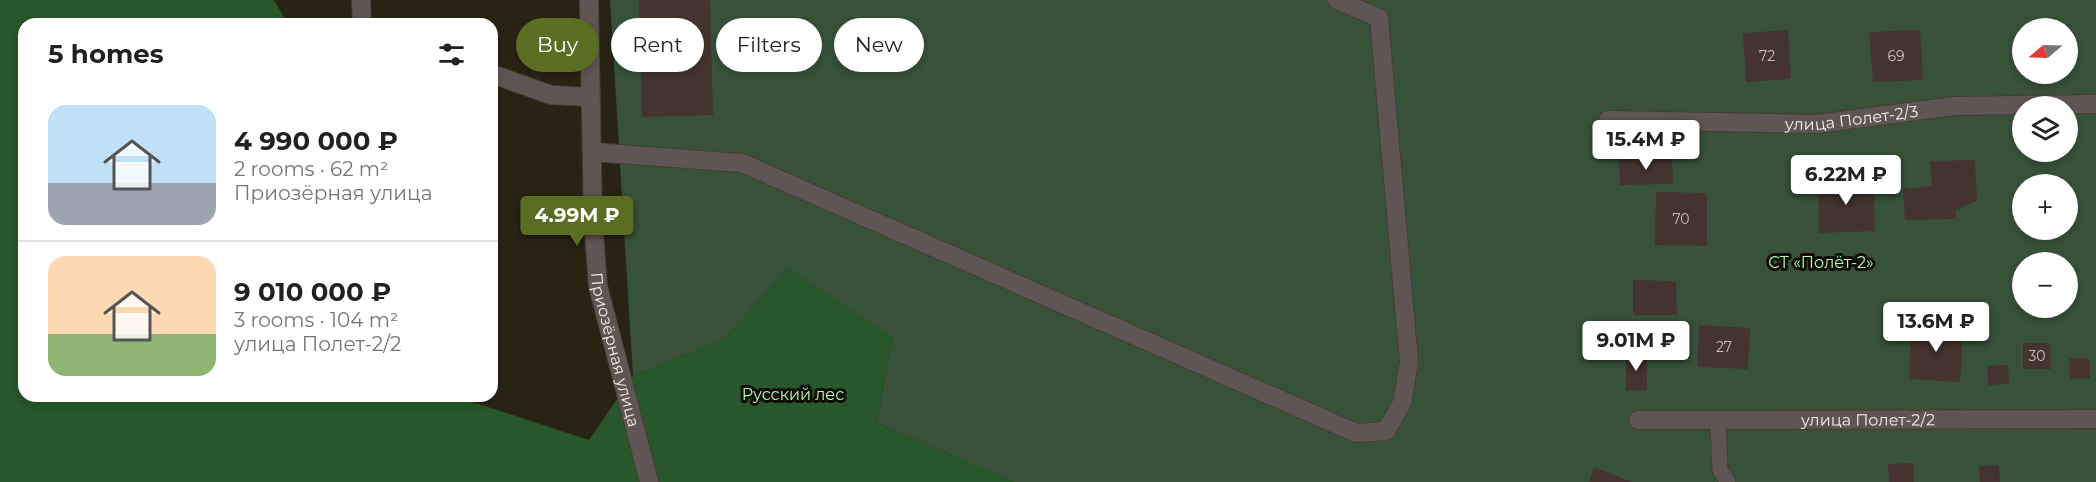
<!DOCTYPE html>
<meta charset="utf-8">
<style>
:root{--surface:#fff;--page:#f6f6f6;--text:#202124;--muted:#757577;--line:#e0e0e0;--accent:#5c6c23}
body{margin:0;font-family:Montserrat,sans-serif;background:var(--page);color:var(--text);height:100vh;display:flex;flex-direction:column;font-size:22px;white-space:nowrap}
*{box-sizing:border-box;margin:0}
p{font-size:20px;color:var(--muted)}
.icon{flex:none;width:33px;height:33px;fill:none;stroke:currentColor;stroke-width:2;stroke-linecap:round;stroke-linejoin:round}
.map{position:relative;flex:1;overflow:hidden}
.drawer{position:absolute;left:18px;top:18px;width:480px;height:384px;display:flex;flex-direction:column;background:var(--surface);border-radius:18px;box-shadow:0 3px 9px #0003}
.drawer>*{flex:none}
.banner{position:absolute;left:516px;top:18px;width:570px;height:54px;display:flex;gap:12px}
.needle{width:39px;rotate:251deg}
.buttons{position:absolute;left:2012px;top:18px;display:grid;gap:12px}
.buttons a{display:grid;place-items:center;width:66px;height:66px;border-radius:50%;background:var(--surface);box-shadow:0 3px 9px #0003;font-size:30px}
.price{position:absolute;translate:-50% -51px;padding:0 14px;border-radius:6px;background:#fff;color:#222;font-size:20px;line-height:39px;filter:drop-shadow(0 2px 3px #0008)}
.price::after{content:'';position:absolute;left:50%;top:36px;width:18px;height:14px;margin-left:-9px;background:inherit;clip-path:polygon(0 0,100% 0,50% 100%)}
.price.selected{background:var(--accent);color:#fff}
ul{padding:0;list-style:none}
li{display:flex;align-items:center;gap:18px;height:150px;padding:0 30px}
li+li{border-top:2px solid var(--line)}
li span{display:grid;place-items:center;flex:none;width:168px;height:120px;border-radius:18px;color:#555}
li>.icon{margin-inline-start:auto}
span .icon{width:72px;height:72px;fill:#fffc;stroke-width:1}
li b{font-size:26px}
h2{display:flex;justify-content:space-between;align-items:center;height:72px;padding:0 30px;font-size:26px}
.chip{padding:0 21px;border-radius:27px;background:var(--surface);box-shadow:0 3px 9px #0003;font-size:21px;line-height:54px}
.chip.selected{background:var(--accent);color:#fff}
.map>svg:first-child{display:block}
.green{fill:#375238;fill-rule:evenodd}
.forest{fill:#28572b}
.building{fill:#45342d}
.lines{fill:none;stroke-linecap:round;stroke-linejoin:round}
.lane-casing{stroke:#453f31;stroke-width:17}
.street-casing{stroke:#453f31;stroke-width:20}
.lane{stroke:#5f5554;stroke-width:15}
.street{stroke:#5f5554;stroke-width:18}
.labels{text-anchor:middle;stroke-width:6;stroke-linejoin:round;paint-order:stroke}
.number-label{font-size:14px;fill:#c8c0b7}
.street-label{font-size:16px;fill:#f3eee5;stroke:#100d07}
.park-label{font-size:16px;fill:#b2f9b3;stroke:#100d07}
</style>
<div class="map">
<svg width="2096" height="482" viewBox="0 0 2096 482">
<rect width="100%" height="100%" fill="#292314"/>
<!-- green -->
<path class="green" d="M610,0H2096V482H1013L877,423L892,337L788,268L724,339L633,376ZM2022,28H2067V74H2022ZM2022,106H2067V152H2022ZM2022,184H2067V230H2022ZM2022,262H2067V308H2022Z"/>
<!-- forest -->
<polygon class="forest" points="0,0 274,0 288,24 24,24 24,396 454,396 589,440 633,376 724,339 788,268 892,337 877,423 1013,482 0,482"/>
<!-- building -->
<g class="building">
<polygon points="639,0 710,0 713,115 642,117"/>
<polygon points="1788,30 1791,79 1746,82 1743,33"/>
<polygon points="1920,30 1923,80 1873,82 1869,32"/>
<polygon points="1672,157 1673,184 1620,185 1619,158"/>
<polygon points="1975,160 1977,201 1956,210 1955,219 1905,220 1903,189 1932,186 1930,161"/>
<polygon points="1874,179 1875,231 1819,233 1818,180"/>
<polygon points="1656,192 1707,193 1707,246 1655,245"/>
<polygon points="1633,280 1676,281 1677,315 1633,315"/>
<polygon points="1911,324 1963,327 1960,382 1909,379"/>
<polygon points="1699,325 1750,328 1748,369 1697,367"/>
<polygon points="2023,343 2050,343 2051,369 2023,369"/>
<polygon points="1626,354 1647,354 1647,390 1626,391"/>
<polygon points="2089,358 2090,378 2070,379 2069,359"/>
<polygon points="2008,365 2009,384 1988,385 1987,366"/>
<polygon points="1913,463 1914,482 1889,482 1888,464"/>
<polygon points="1999,465 2000,482 1980,482 1979,466"/>
<polygon points="1594,467 1632,482 1589,482"/>
</g>
<g class="lines">
<!-- lane casing -->
<g class="lane-casing">
<polyline id="lane" points="1718,420 1720,470 1728,482"/>
</g>
<!-- street casing -->
<g class="street-casing">
<g id="street">
<polyline points="361,0 362,24"/>
<path id="s1" d="M589,0L593,221L598,286L649,482"/>
<polyline points="492,74 551,95 590,97"/>
<path id="s2" d="M1608,120L1817,124L1954,106L2096,104"/>
<polyline points="592,152 742,163 1356,433 1386,431 1402,403 1409,362 1379,18 1337,0"/>
<path id="s3" d="M1638,420L2096,419"/>
</g>
</g>
<!-- lane -->
<use href="#lane" class="lane"/>
<!-- street -->
<use href="#street" class="street"/>
</g>
<g class="labels">
<!-- number labels -->
<g class="number-label">
<text x="1767" y="61">72</text>
<text x="1896" y="61">69</text>
<text x="1681" y="224">70</text>
<text x="1724" y="352">27</text>
<text x="2037" y="361">30</text>
</g>
<!-- street labels -->
<g class="street-label">
<text dy="6" stroke="none"><textPath href="#s2" startOffset="244">улица Полет-2/3</textPath></text>
<text dy="6" stroke="none"><textPath href="#s1" startOffset="352">Приозёрная улица</textPath></text>
<text dy="6" stroke="none"><textPath href="#s3" startOffset="230">улица Полет-2/2</textPath></text>
</g>
<!-- park labels -->
<g class="park-label">
<text x="1821" y="268">СТ «Полёт-2»</text>
<text x="793" y="400">Русский лес</text>
</g>
</g>
</svg>
<div class="buttons">
<a><svg class="needle" viewBox="-14 -14 28 28"><path d="M0-13l5 13h-10z" fill="#e53935"/><path d="M0 13l5-13h-10z" fill="#757577"/></svg></a>
<a><svg class="icon" aria-label="layers" viewBox="0 0 24 24"><path d="M12 4l9 5-9 5-9-5zM3 14l9 5 9-5"/></svg></a>
<a>+</a>
<a>−</a>
</div>
<b class="price" style="left:1646px;top:171px">15.4M ₽</b>
<b class="price" style="left:1846px;top:206px">6.22M ₽</b>
<b class="price selected" style="left:577px;top:247px">4.99M ₽</b>
<b class="price" style="left:1936px;top:353px">13.6M ₽</b>
<b class="price" style="left:1636px;top:372px">9.01M ₽</b>
<div class="banner">
<a class="chip selected">Buy</a>
<a class="chip">Rent</a>
<a class="chip">Filters</a>
<a class="chip">New</a>
</div>
<section class="drawer">
<h2>5 homes<svg class="icon" aria-label="filters" viewBox="0 0 24 24"><path d="M4 7h16M4 17h16"/><circle cx="9" cy="7" r="2"/><circle cx="15" cy="17" r="2"/></svg></h2>
<ul>
<li><span style="background:linear-gradient(#bfe0f5 65%,#9aa5b1 0)"><svg class="icon" aria-label="home" viewBox="0 0 24 24"><path d="M3 11l9-7 9 7M6 9v11h12V9"/></svg></span><div><b>4 990 000 ₽</b><p>2 rooms · 62 m²</p><p>Приозёрная улица</p></div></li>
<li><span style="background:linear-gradient(#ffd9b3 65%,#8fb573 0)"><svg class="icon" aria-label="home" viewBox="0 0 24 24"><path d="M3 11l9-7 9 7M6 9v11h12V9"/></svg></span><div><b>9 010 000 ₽</b><p>3 rooms · 104 m²</p><p>улица Полет-2/2</p></div></li>
</ul>
</section>
</div>
